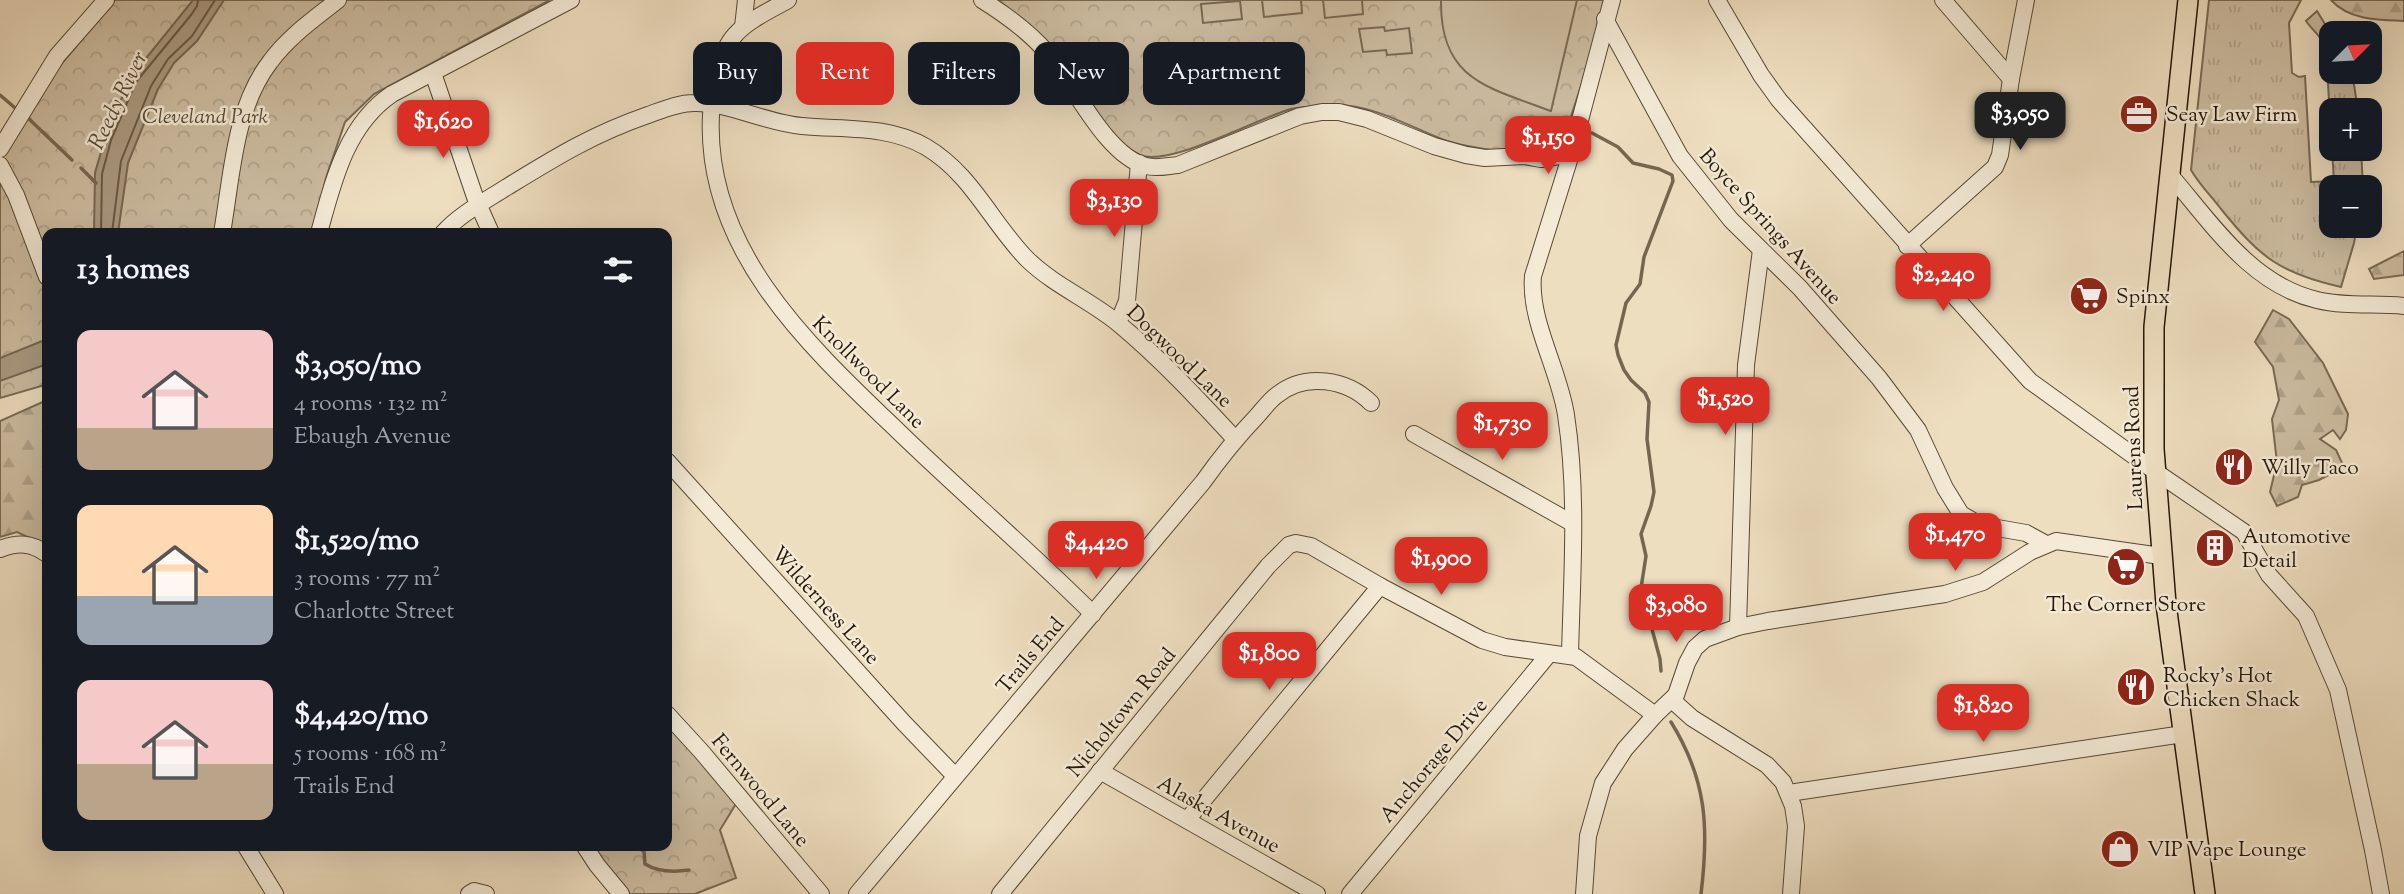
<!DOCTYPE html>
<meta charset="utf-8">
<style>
:root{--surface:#171b24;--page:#242831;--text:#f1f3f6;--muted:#9ea1a6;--accent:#d93025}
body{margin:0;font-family:"Sorts Mill Goudy",serif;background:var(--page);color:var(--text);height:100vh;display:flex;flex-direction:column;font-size:26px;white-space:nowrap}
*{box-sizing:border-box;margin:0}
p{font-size:23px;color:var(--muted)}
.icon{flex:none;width:38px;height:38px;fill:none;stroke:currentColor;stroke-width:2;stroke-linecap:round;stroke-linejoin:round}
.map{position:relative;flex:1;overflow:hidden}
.details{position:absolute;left:42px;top:228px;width:630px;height:623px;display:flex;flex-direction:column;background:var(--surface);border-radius:14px;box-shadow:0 7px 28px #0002}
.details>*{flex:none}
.top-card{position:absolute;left:693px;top:42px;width:665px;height:63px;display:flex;gap:14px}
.needle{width:46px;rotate:66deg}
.tools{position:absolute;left:2319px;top:21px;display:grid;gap:14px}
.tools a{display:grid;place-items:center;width:63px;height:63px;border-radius:14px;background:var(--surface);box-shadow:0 7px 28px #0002;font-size:35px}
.price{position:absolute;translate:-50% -60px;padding:0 16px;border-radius:14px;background:var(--accent);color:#fff;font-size:23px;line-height:46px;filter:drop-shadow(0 2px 4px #0008)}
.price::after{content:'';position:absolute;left:50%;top:42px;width:21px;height:16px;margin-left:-10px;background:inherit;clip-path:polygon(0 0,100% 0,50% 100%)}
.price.on{background:#222;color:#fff}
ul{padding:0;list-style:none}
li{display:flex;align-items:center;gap:21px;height:175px;padding:0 35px}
li span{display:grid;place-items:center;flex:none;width:196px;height:140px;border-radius:14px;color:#555}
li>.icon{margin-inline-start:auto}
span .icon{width:84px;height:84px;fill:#fffc;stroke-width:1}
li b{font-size:30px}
h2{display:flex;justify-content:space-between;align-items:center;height:84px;padding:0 35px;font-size:30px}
.tag{padding:0 24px;border-radius:14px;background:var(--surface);box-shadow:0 7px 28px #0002;font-size:24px;line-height:63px}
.tag.on{background:var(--accent);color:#fff}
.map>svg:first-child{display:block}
.grass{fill:url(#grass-tufts);stroke:#786a54;stroke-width:2}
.forest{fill:url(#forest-firs);stroke:#786a54;stroke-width:2}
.park{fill:url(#park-crowns);stroke:#786a54;stroke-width:2}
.pitch{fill:#ccbca1;stroke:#786a54;stroke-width:2}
.water{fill:#aa9a81;stroke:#756650;stroke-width:2}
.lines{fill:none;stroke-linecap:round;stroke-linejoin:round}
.shore{stroke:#685844;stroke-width:2}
.stream{stroke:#756650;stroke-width:3.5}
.minor-casing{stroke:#574935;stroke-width:18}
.major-casing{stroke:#251707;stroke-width:22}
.minor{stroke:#f4ead6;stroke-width:16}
.major{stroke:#eedec0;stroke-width:19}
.labels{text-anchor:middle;stroke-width:5;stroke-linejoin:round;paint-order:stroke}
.poi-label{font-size:21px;fill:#251707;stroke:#f4ead6;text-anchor:start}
.park-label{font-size:21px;font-style:italic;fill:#574935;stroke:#f4ead6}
.street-label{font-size:21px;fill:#251707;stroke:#f4ead6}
.water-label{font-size:23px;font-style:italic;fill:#5a4b38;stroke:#f4ead6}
</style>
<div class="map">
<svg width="2404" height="894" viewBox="0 0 2404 894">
<defs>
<pattern id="grass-tufts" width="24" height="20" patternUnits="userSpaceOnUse" patternTransform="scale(1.75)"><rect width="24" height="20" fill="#ccbca1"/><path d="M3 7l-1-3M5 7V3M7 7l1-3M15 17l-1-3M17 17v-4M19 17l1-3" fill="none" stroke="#afa189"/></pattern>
<pattern id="forest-firs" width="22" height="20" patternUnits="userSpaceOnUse" patternTransform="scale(1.75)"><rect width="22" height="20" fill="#ccbca1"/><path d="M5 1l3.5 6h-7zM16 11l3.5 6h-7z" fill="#afa189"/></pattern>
<pattern id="park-crowns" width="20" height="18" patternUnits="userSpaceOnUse" patternTransform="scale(1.75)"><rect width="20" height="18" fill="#ccbca1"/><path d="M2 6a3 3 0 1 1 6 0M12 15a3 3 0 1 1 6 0" fill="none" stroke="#afa189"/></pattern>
</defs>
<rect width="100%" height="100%" fill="#eedec0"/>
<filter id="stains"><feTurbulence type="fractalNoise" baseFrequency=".00286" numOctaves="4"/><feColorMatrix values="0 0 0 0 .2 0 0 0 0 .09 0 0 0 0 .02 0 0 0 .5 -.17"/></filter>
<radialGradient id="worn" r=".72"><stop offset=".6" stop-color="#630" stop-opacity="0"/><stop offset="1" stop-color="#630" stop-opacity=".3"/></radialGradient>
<!-- grass -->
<g class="grass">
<path d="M2209,0H2301L2289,23L2292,73L2299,77L2305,76L2311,182L2334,181L2332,149H2361L2363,187H2331V226H2357L2354,243L2341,287C2279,273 2260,257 2221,209C2211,196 2199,184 2191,170Z"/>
<path d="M2317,11L2331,34V72H2352L2358,110H2331V136L2326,48C2321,36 2313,31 2306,21Z"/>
</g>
<!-- forest -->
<g class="forest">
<path d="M2331,0H2404V21C2378,20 2349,20 2331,0Z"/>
<polygon points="2404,251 2404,275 2374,279 2369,269"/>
<polygon points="2273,310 2289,319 2323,363 2348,414 2346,430 2340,439 2333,430 2320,439 2336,450 2344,467 2319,480 2302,485 2298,497 2277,506 2270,492 2277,463 2272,419 2279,400 2273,367 2255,342"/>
<polygon points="47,400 47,546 17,532 0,537 0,421"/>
</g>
<!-- park -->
<g class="park">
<polygon points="115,0 550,0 374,94 345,122 326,178 313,233 47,233 47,381 45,385 0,398 0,152 47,81"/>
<path d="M998,0H1609L1563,141C1552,145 1539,151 1528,152C1505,153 1460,147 1439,138C1407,125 1368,103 1333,105C1319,106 1304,106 1291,109C1258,118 1168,168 1140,155C1099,135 1087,84 1058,52C1040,33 1018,16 998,0Z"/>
<polygon points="667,723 737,802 720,830 736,878 695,894 626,894 587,845 667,845"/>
</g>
<!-- pitch -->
<g class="pitch">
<polygon points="1262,0 1301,0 1302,13 1264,17"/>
<polygon points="1323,0 1362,0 1363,14 1325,18"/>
<path d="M1441,0H1577L1551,111C1487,87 1440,80 1441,0Z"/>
<polygon points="1240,1 1242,19 1203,23 1201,4"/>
<polygon points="1384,27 1385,31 1409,28 1412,53 1387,55 1386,50 1363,52 1359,29"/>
</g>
<!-- water -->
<g class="water">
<polygon points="193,0 224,0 197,41 174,63 158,89 128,163 118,233 94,233 95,173 105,138 130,78"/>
<polygon points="47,339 47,364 0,381 0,358"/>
</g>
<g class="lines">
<!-- shore -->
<g class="shore">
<polyline points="101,233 102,174 111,140 136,82 191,15 197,6 198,0"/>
<polyline points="112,233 121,161 151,86 168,59 192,36 215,0"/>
</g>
<!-- stream -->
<g class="stream">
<polyline points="0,95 14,107"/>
<polyline points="28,118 72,160"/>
<polyline points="1592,133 1618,147 1633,163 1659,169 1672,175 1673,181 1644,257 1640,284 1626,303 1616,345 1618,355 1624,370 1631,380 1645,393 1649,402 1647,439 1654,492 1651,506 1641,534 1646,556 1641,588 1660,659 1661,671"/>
<polyline points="81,168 96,183"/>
<path d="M1671,722C1707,780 1709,828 1701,894"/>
<path d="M638,845L644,852L645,864C658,872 675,872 689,870"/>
</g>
<!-- minor casing -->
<g class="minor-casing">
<g id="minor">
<path d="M788,0C771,10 748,20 735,35C719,52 712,92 711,115C704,250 810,347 899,432C963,494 1030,551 1093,614"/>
<path d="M982,0C1006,15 1030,32 1048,54C1074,85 1106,156 1146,166C1156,169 1167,166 1178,165L1300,116L1322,112H1339L1367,119L1434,146L1466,155L1485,158L1524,156L1541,159L1571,154"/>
<polyline points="1717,0 1761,75 1779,100 2030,381 2156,472 2244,532 2269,575 2306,616 2338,690 2373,850 2381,894"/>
<polyline points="1943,0 2011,79"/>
<polyline points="1605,19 1680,156 1731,220 1800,288 1879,378 1918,430 1945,488 1961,514 1980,525 2026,533 2046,544"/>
<polyline points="743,27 746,0"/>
<polyline points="433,73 475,197 491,233"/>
<polyline points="0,149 57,56 106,0"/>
<polyline points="0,165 16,195 47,277"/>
<path d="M2171,176C2212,224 2252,285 2317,300C2345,307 2376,303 2404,306"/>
<path d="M222,233C232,176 234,109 270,62C288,37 314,19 338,0"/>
<path d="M319,233C333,182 346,125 392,94L571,0"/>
<path d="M443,233C460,214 485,201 507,187C556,157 593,134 648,115C662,110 678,103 694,103C727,102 766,123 802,126C844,130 888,125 926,147C972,174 992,224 1028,260C1055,286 1090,300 1119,324C1161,359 1198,399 1235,439"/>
<polyline points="1907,246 1995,167 2000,155 2011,79 2026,0"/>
<polyline points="1118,323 1127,301 1139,163"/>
<polyline points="1414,434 1572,523"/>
<polyline points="667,461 904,723 955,776"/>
<path d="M0,549C18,542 32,543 47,554"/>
<polyline points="1738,627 1746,365 1761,250"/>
<path d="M1570,654C1572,575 1578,493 1566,415C1559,369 1529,321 1533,276L1571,154L1612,0"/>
<polyline points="1672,700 1692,718 1767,765 1783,782 1793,806 1796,826 1791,894"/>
<polyline points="667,714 701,751 821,894"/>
<polyline points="1100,771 1317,894"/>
<polyline points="1789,793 2183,734"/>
<polyline points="1187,820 1380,586"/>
<polyline points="245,845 275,894"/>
<polyline points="584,845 597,865 621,894"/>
<polyline points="469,894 474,891 486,894"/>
<path d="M857,894L1203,482C1220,458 1238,436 1258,415C1264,408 1270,400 1277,395C1305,372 1347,379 1371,403"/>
<polyline points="1000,894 1268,566 1289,545 1296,543 1311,546 1380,586 1482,640 1505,647 1576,657 1655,715"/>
<polyline points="1350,894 1549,654"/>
<polyline points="1584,894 1588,836 1603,783 1625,749 1655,715 1676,695 1687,663 1695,648 1705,639 1738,627 1768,621 1945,594 1983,582 2030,552 2056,541 2161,556"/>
</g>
</g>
<!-- major casing -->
<g class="major-casing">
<polyline id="major" points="2188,0 2154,327 2154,449 2166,604 2205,894"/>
</g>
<!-- minor -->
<use href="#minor" class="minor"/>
<!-- major -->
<use href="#major" class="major"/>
</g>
<!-- icons -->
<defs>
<g id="office-disc" transform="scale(2.0125)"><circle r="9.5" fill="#8f2418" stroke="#f4ead6"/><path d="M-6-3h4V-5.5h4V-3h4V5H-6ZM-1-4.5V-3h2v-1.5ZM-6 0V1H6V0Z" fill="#fff"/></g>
<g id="supermarket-disc" transform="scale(2.0125)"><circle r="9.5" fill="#8f2418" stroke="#f4ead6"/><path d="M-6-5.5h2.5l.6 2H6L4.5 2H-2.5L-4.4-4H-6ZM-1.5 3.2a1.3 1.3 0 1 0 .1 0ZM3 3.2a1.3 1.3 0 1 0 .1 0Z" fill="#fff"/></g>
<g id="restaurant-disc" transform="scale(2.0125)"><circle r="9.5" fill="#8f2418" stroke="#f4ead6"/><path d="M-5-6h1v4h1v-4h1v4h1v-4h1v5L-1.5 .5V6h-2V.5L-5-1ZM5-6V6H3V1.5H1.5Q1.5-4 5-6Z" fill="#fff"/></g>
<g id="building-disc" transform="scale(2.0125)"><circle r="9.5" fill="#8f2418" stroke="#f4ead6"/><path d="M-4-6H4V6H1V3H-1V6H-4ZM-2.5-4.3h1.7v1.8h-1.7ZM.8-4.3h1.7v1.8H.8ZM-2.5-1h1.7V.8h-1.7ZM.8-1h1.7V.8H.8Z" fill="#fff"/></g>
<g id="shop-disc" transform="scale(2.0125)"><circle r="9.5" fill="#8f2418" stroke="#f4ead6"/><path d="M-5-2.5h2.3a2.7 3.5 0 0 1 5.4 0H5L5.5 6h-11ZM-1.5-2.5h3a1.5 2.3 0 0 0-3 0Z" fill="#fff"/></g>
</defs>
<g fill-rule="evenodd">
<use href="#office-disc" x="2139" y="114"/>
<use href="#supermarket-disc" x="2089" y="296"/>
<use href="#restaurant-disc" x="2234" y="467"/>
<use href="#building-disc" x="2215" y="548"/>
<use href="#supermarket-disc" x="2126" y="567"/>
<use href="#restaurant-disc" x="2136" y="687"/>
<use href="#shop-disc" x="2120" y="849"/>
</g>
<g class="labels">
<!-- poi labels -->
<g class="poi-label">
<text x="2166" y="121">Seay Law Firm</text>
<text x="2116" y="303">Spinx</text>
<text x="2261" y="474">Willy Taco</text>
<text x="2242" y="543">Automotive<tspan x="2242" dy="24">Detail</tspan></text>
<text x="2126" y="611" text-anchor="middle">The Corner Store</text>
<text x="2163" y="682">Rocky's Hot<tspan x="2163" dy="24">Chicken Shack</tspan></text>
<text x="2147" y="856">VIP Vape Lounge</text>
</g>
<!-- park labels -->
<g class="park-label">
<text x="205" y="123">Cleveland Park</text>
</g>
<!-- street labels -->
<g class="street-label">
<text transform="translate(1771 226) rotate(48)" y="7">Boyce Springs Avenue</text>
<text transform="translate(1180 356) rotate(44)" y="7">Dogwood Lane</text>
<text transform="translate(869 372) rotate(45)" y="7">Knollwood Lane</text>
<text transform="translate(2133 448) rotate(-92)" y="7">Laurens Road</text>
<text transform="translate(826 605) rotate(48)" y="7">Wilderness Lane</text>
<text transform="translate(1030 655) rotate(-50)" y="7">Trails End</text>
<text transform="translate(1121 712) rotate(-51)" y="7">Nicholtown Road</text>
<text transform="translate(1433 760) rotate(-50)" y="7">Anchorage Drive</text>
<text transform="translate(761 790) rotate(50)" y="7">Fernwood Lane</text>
<text transform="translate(1219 814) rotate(29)" y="7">Alaska Avenue</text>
</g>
<!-- water labels -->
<g class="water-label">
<text transform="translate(117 100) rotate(-64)" y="8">Reedy River</text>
</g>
</g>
<rect width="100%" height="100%" filter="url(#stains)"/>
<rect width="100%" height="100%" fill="url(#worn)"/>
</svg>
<div class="tools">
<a><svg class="needle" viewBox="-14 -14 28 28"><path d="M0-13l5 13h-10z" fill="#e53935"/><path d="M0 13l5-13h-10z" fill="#9ea1a6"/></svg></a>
<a>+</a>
<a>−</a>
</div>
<b class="price on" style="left:2020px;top:152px">$3,050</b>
<b class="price" style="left:443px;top:160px">$1,620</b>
<b class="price" style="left:1548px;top:176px">$1,150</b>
<b class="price" style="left:1114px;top:239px">$3,130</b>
<b class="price" style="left:1943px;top:313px">$2,240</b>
<b class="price" style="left:1725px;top:437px">$1,520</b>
<b class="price" style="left:1502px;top:462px">$1,730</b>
<b class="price" style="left:1955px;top:573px">$1,470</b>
<b class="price" style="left:1096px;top:581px">$4,420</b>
<b class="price" style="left:1441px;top:597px">$1,900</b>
<b class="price" style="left:1676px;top:644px">$3,080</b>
<b class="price" style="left:1269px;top:692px">$1,800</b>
<b class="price" style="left:1983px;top:744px">$1,820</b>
<div class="top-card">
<a class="tag">Buy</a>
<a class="tag on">Rent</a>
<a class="tag">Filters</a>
<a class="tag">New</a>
<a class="tag">Apartment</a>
</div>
<section class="details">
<h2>13 homes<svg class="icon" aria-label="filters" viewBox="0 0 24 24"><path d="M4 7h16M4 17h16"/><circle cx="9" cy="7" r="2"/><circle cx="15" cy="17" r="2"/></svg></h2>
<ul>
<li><span style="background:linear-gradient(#f6c9c9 70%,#b9a48a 0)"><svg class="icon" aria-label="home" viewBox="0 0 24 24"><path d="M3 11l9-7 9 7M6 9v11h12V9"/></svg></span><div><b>$3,050/mo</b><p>4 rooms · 132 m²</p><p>Ebaugh Avenue</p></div></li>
<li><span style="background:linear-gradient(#ffd9b3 65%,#9aa5b1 0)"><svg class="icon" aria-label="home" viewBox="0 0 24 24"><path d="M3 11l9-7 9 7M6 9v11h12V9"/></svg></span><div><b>$1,520/mo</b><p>3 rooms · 77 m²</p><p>Charlotte Street</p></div></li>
<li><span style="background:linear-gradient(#f6c9c9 60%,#b9a48a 0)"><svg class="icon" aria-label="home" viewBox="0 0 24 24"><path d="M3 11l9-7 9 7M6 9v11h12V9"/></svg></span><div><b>$4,420/mo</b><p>5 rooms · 168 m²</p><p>Trails End</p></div></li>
</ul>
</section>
</div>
